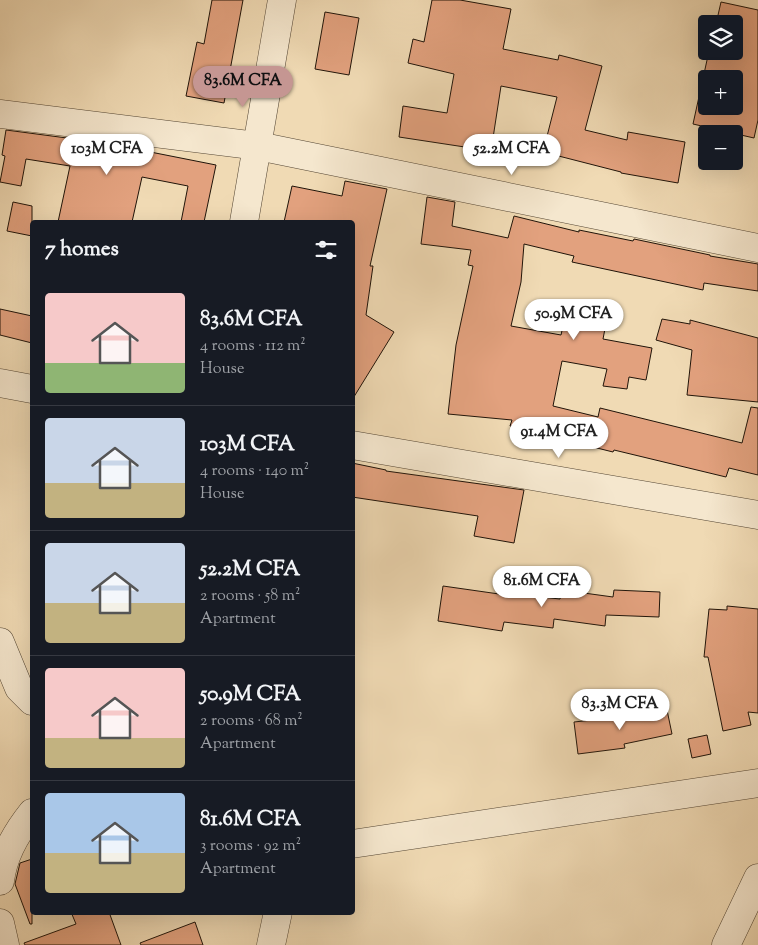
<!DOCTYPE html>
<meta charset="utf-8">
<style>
:root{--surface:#171b24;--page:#242831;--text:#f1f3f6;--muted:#9ea1a6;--line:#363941;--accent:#c59692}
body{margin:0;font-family:"Sorts Mill Goudy",serif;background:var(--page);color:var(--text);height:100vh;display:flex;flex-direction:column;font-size:19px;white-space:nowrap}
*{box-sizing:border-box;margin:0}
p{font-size:16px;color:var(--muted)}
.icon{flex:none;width:28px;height:28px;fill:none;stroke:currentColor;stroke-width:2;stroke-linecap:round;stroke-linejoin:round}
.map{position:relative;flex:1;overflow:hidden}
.details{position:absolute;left:30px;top:220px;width:325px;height:695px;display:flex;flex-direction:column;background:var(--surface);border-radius:5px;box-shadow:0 5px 20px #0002}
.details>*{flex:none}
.controls{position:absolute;left:698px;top:15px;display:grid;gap:10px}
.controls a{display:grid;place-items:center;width:45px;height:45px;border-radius:5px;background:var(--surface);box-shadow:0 5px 20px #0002;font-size:25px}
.price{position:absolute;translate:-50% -42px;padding:0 11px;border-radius:18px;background:#fff;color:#222;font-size:16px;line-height:32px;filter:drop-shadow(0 1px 2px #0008)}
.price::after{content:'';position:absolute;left:50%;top:30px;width:15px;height:11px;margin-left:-8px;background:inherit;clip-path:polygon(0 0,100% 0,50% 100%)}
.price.selected{background:var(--accent);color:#111}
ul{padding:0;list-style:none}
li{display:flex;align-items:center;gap:15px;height:125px;padding:0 15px}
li+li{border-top:1px solid var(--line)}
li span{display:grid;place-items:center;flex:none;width:140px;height:100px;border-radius:5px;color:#555}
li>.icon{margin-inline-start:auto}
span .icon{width:60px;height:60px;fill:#fffc;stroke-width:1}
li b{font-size:21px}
h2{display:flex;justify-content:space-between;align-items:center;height:60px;padding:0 15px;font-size:21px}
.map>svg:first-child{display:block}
.building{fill:#e2a17e;stroke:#201409;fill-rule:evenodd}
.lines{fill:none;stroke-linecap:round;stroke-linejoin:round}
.minor-casing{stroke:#544634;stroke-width:29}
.minor{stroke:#f5e7ce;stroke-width:28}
</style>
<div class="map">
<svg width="758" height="945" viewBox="0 0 758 945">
<rect width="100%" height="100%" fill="#f0dab4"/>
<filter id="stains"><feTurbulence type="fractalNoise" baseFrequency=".004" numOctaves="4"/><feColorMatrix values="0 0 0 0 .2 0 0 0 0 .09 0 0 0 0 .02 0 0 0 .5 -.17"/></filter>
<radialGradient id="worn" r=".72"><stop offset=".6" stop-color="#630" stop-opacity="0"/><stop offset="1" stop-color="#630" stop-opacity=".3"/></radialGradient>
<!-- building -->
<g class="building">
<polygon points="212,0 243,0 224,103 186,96 197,42 204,44"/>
<polygon points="432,0 460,0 511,9 503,49 558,60 559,55 602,66 585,130 627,140 628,132 685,142 678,183 621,173 621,172 543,152 557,97 501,86 491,151 399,137 403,106 447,113 454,74 408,63 413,39 424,42"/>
<path d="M721,2L758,10V120L754,138L693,124L709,51H734V24H716ZM706,79H734V106H706Z"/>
<polygon points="325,12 359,18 349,75 315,69"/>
<polygon points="6,130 105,143 216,165 204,222 181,222 188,186 142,177 132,222 58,222 70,166 26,159 21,186 0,182 5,156 2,155"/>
<polygon points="345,181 387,189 370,266 373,266 366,315 394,332 352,400 352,222 284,222 292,186 342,196"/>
<polygon points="427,197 455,202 452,226 508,238 514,216 579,232 579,230 633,241 634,239 710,255 710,256 758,264 758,291 704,283 703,290 572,262 574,256 524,244 521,282 511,326 561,335 569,300 609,308 603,339 652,348 646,380 629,377 627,389 603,386 607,369 562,361 553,406 598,417 600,408 742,443 751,407 758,408 758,475 729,468 726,477 614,450 613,452 541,434 541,431 510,426 512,420 448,414 456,345 473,266 468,265 471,250 421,244"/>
<polygon points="13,202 32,206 32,236 7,231"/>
<polygon points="0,309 32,316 32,343 0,335"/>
<polygon points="662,319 690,324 690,320 758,338 758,402 687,395 692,350 656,340"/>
<polygon points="352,463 386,470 386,471 524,490 514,543 474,536 478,516 352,497"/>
<polygon points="443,586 513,596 513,594 560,599 562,590 613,597 614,590 660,592 659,617 606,615 605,626 554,619 553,628 504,622 502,631 438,621"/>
<polygon points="727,606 758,609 758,713 748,712 751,725 723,731 708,657 704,657 709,609 727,610"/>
<polygon points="667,710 672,734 624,744 625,748 578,754 574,722 639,715"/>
<polygon points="707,735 711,754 692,758 688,739"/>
<polygon points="32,859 32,924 30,924 15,884 20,863"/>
<polygon points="71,912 109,912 121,945 25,945 24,943 76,924"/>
<polygon points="195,922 203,945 141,945 140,943"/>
</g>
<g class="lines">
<!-- minor casing -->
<g class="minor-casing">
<g id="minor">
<polyline points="0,114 258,146 758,248"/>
<polyline points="244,222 282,0"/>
<polyline points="0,383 32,389"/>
<polyline points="352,445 758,515"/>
<polyline points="0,642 19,688 32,701"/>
<polyline points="352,844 758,783"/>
<path d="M0,881C3,855 16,833 32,813"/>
<polyline points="0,923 5,945"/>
<polyline points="271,945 278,912"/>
<polyline points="726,945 758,878"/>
</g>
</g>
<!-- minor -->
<use href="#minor" class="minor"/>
</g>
<rect width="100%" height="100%" filter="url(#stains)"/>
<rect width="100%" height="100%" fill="url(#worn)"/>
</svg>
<div class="controls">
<a><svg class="icon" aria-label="layers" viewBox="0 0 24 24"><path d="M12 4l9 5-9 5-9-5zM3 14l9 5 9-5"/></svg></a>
<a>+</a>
<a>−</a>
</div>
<b class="price selected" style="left:243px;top:108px">83.6M CFA</b>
<b class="price" style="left:107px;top:176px">103M CFA</b>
<b class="price" style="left:512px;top:176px">52.2M CFA</b>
<b class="price" style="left:574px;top:341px">50.9M CFA</b>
<b class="price" style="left:559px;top:459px">91.4M CFA</b>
<b class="price" style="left:542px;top:608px">81.6M CFA</b>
<b class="price" style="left:620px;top:731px">83.3M CFA</b>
<section class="details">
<h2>7 homes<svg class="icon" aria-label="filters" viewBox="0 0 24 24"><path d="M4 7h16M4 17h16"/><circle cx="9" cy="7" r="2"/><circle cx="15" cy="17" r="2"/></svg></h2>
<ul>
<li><span style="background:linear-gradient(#f6c9c9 70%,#8fb573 0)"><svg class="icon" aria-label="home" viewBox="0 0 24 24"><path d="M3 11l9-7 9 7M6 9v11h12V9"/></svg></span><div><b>83.6M CFA</b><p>4 rooms · 112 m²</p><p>House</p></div></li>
<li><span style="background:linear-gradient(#c9d6e8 65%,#c2b280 0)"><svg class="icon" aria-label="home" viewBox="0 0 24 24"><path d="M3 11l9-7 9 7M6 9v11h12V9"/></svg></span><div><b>103M CFA</b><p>4 rooms · 140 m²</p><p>House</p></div></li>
<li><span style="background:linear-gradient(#c9d6e8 60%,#c2b280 0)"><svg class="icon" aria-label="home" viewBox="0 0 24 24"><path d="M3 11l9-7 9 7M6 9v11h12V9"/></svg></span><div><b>52.2M CFA</b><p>2 rooms · 58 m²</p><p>Apartment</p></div></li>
<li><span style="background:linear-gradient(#f6c9c9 70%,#c2b280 0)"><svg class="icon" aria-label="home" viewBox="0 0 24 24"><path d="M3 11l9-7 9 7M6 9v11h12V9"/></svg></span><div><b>50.9M CFA</b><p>2 rooms · 68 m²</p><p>Apartment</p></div></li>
<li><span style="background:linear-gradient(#a9c7e8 60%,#c2b280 0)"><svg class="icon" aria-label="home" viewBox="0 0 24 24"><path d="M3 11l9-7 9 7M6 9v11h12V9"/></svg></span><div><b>81.6M CFA</b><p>3 rooms · 92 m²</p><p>Apartment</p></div></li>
</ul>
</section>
</div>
